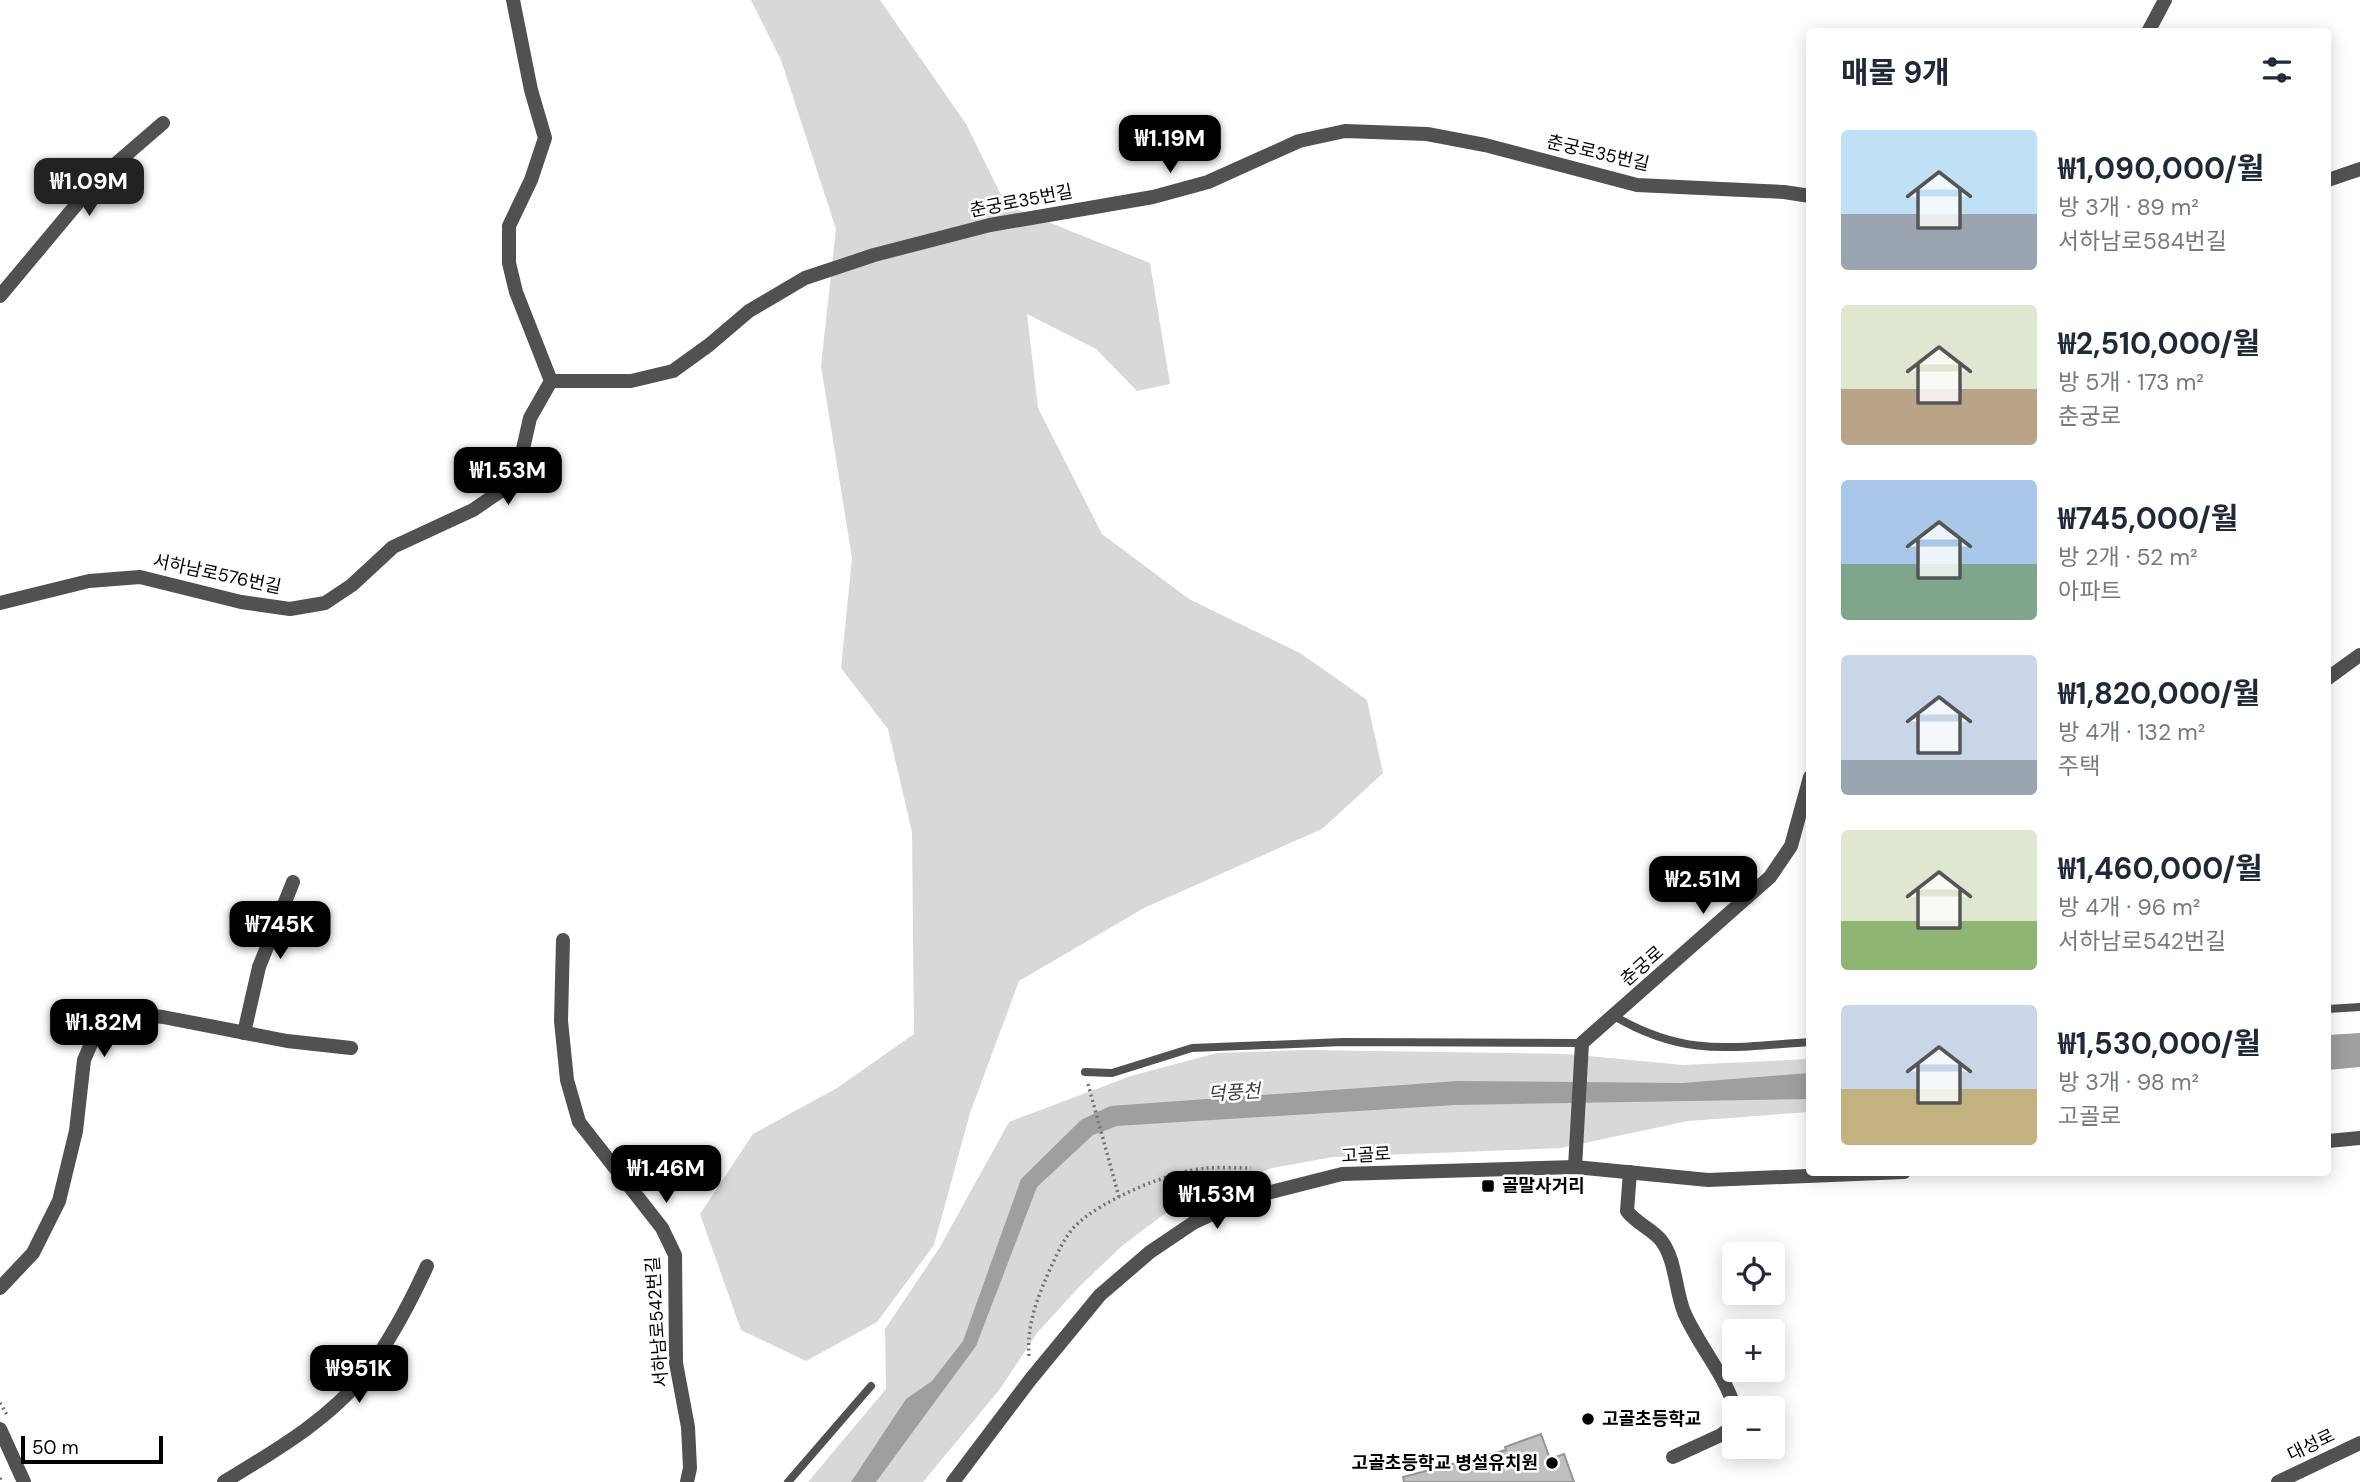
<!DOCTYPE html>
<html lang="ko">
<meta charset="utf-8">
<style>
:root{--surface:#fff;--page:#f2f2f3;--text:#1f2937;--muted:#747a83;--accent:#000}
body{margin:0;font-family:"DM Sans","Noto Sans KR",sans-serif;background:var(--page);color:var(--text);height:100vh;display:flex;flex-direction:column;font-size:26px;white-space:nowrap}
*{box-sizing:border-box;margin:0}
p{font-size:23px;color:var(--muted)}
.icon{flex:none;width:38px;height:38px;fill:none;stroke:currentColor;stroke-width:2;stroke-linecap:round;stroke-linejoin:round}
.map{position:relative;flex:1;overflow:hidden}
.side{position:absolute;left:1806px;top:28px;width:525px;height:1148px;display:flex;flex-direction:column;background:var(--surface);border-radius:7px;box-shadow:0 4px 18px #0003}
.side>*{flex:none}
.buttons{position:absolute;left:1722px;top:1242px;display:grid;gap:14px}
.buttons a{display:grid;place-items:center;width:63px;height:63px;border-radius:7px;background:var(--surface);box-shadow:0 4px 18px #0003;font-size:35px}
.scale{position:absolute;left:21px;bottom:18px;width:142px;box-sizing:border-box;padding-left:7px;border:4px solid #000;border-top:0;font-size:19px;line-height:24px;white-space:nowrap;color:#000;-webkit-text-stroke:5px #fff;paint-order:stroke}
.price{position:absolute;translate:-50% -60px;padding:0 16px;border-radius:14px;background:var(--accent);color:#fff;font-size:23px;line-height:46px;filter:drop-shadow(0 2px 4px #0008)}
.price::after{content:'';position:absolute;left:50%;top:42px;width:21px;height:16px;margin-left:-10px;background:inherit;clip-path:polygon(0 0,100% 0,50% 100%)}
.price.on{background:#222;color:#fff}
ul{padding:0;list-style:none}
li{display:flex;align-items:center;gap:21px;height:175px;padding:0 35px}
li span{display:grid;place-items:center;flex:none;width:196px;height:140px;border-radius:7px;color:#555}
li>.icon{margin-inline-start:auto}
span .icon{width:84px;height:84px;fill:#fffc;stroke-width:1}
li b{font-size:30px}
h2{display:flex;justify-content:space-between;align-items:center;height:84px;padding:0 35px;font-size:30px}
.map>svg:first-child{display:block}
.green{fill:#d8d8d8}
.water{fill:#9f9f9f}
.building{fill:#c0c0c0;stroke:#959595;stroke-width:2}
.lines{fill:none;stroke-linecap:round;stroke-linejoin:round}
.path{stroke:#737373;stroke-width:3.5;stroke-dasharray:2 3.5;stroke-linecap:butt}
.service{stroke:#515151;stroke-width:8}
.minor{stroke:#515151;stroke-width:14}
.tertiary{stroke:#515151;stroke-width:14}
.poi-dot{fill:#000;stroke:#fff;stroke-width:2.5}
.labels{text-anchor:middle;stroke-width:5;stroke-linejoin:round;paint-order:stroke}
.street-label{font-size:18px;fill:#000;stroke:#fff}
.poi-label{font-size:18px;font-weight:bold;fill:#000;stroke:#fff;text-anchor:start}
.water-label{font-size:19px;font-style:italic;fill:#404040;stroke:#fff}
</style>
<div class="map">
<svg width="2360" height="1482" viewBox="0 0 2360 1482">
<rect width="100%" height="100%" fill="#fff"/>
<!-- green -->
<g class="green">
<polygon points="751,0 880,0 966,124 1006,205 1150,263 1170,384 1137,391 1096,349 1027,314 1038,408 1102,534 1189,599 1300,653 1367,700 1383,773 1322,829 1144,908 1019,981 970,1113 934,1245 877,1322 806,1361 741,1330 700,1214 753,1134 837,1088 914,1034 912,832 888,729 841,668 852,558 821,366 836,229 781,60"/>
<polygon points="1307,1050 1567,1054 1683,1065 1809,1059 1809,1112 1688,1121 1561,1148 1333,1157 1272,1168 1211,1190 1163,1215 1123,1245 1080,1286 1037,1333 1000,1389 923,1482 808,1482 886,1389 885,1329 940,1247 1009,1122 1131,1076 1217,1053"/>
</g>
<!-- water -->
<g class="water">
<polygon points="2360,1033 2360,1067 2328,1070 2328,1035"/>
<polygon points="1809,1073 1809,1099 1455,1105 1117,1126 1093,1135 1037,1187 976,1346 876,1482 851,1482 906,1399 932,1381 963,1341 1021,1179 1081,1120 1110,1106 1458,1081 1682,1083"/>
</g>
<!-- building -->
<polygon class="building" points="1541,1434 1550,1459 1564,1454 1574,1482 1404,1482 1403,1477 1506,1450 1505,1447"/>
<g class="lines">
<!-- path -->
<g class="path">
<polyline points="1088,1084 1119,1197"/>
<path d="M1029,1356C1027,1330 1034,1307 1044,1283C1052,1265 1062,1240 1075,1226C1101,1200 1172,1170 1208,1168C1222,1167 1237,1168 1251,1168"/>
<polyline points="0,1403 7,1415"/>
<polyline points="0,1478 2,1482"/>
</g>
<!-- service -->
<g class="service">
<polyline points="2328,1009 2360,1007"/>
<path d="M1614,1016C1686,1058 1731,1047 1810,1042"/>
<polyline points="1085,1072 1112,1073 1192,1048 1343,1042 1582,1043"/>
<polyline points="788,1482 871,1386"/>
</g>
<!-- minor -->
<g class="minor">
<polyline points="2148,32 2165,0"/>
<polyline points="2328,180 2360,169"/>
<polyline points="0,296 97,180 163,123"/>
<polyline points="551,381 631,381 673,371 709,345 749,311 805,278 874,255 990,225 1153,197 1208,182 1299,141 1345,131 1427,134 1485,145 1637,185 1784,192 1810,196"/>
<polyline points="0,603 89,581 140,577 241,602 290,609 325,603 352,585 393,547 473,510 505,488 520,462 530,418 551,381 516,292 509,263 509,226 531,180 545,138 531,90 513,0"/>
<polyline points="2328,678 2360,655"/>
<polyline points="563,940 561,1021 567,1080 579,1122 662,1228 675,1255 676,1363 688,1427 690,1468 687,1482"/>
<polyline points="244,1033 259,967 293,882"/>
<polyline points="1575,1167 1582,1043 1770,877 1791,846 1810,777"/>
<path d="M1630,1172L1627,1211C1636,1223 1650,1228 1660,1239C1676,1258 1675,1290 1684,1312C1698,1345 1725,1374 1735,1409"/>
<polyline points="0,1288 33,1253 59,1201 76,1131 84,1060 98,1028 122,1013 163,1017 287,1041 351,1048"/>
<polyline points="1673,1457 1721,1435 1734,1425"/>
<path d="M224,1482C273,1452 329,1420 365,1374C390,1341 410,1303 427,1266"/>
<polyline points="2278,1482 2360,1443"/>
</g>
<!-- tertiary -->
<g class="tertiary">
<polyline points="2328,1141 2360,1138"/>
<polyline points="0,1429 24,1482"/>
<polyline points="953,1482 1030,1380 1100,1295 1150,1252 1193,1223 1247,1198 1342,1174 1575,1167 1708,1180 1904,1172"/>
</g>
</g>
<!-- markers -->
<g class="poi-dot">
<rect x="1481" y="1179" width="14" height="14" rx="3.5"/>
<circle cx="1588" cy="1419" r="7"/>
<circle cx="1552" cy="1463" r="7"/>
</g>
<g class="labels">
<!-- street labels -->
<g class="street-label">
<text transform="translate(1598 153) rotate(13)" y="6">춘궁로35번길</text>
<text transform="translate(1021 201) rotate(-11)" y="6">춘궁로35번길</text>
<text transform="translate(217 574) rotate(12)" y="6">서하남로576번길</text>
<text transform="translate(1642 966) rotate(-41)" y="6">춘궁로</text>
<text transform="translate(1366 1155) rotate(-3)" y="6">고골로</text>
<text transform="translate(657 1322) rotate(-94)" y="6">서하남로542번길</text>
<text transform="translate(2311 1445) rotate(-26)" y="6">대성로</text>
</g>
<!-- poi labels -->
<g class="poi-label">
<text x="1502" y="1192">골말사거리</text>
<text x="1602" y="1425">고골초등학교</text>
<text x="1538" y="1469" text-anchor="end">고골초등학교 병설유치원</text>
</g>
<!-- water labels -->
<g class="water-label">
<text transform="translate(1234 1092) rotate(-4)" y="7">덕풍천</text>
</g>
</g>
</svg>
<div class="buttons">
<a><svg class="icon" aria-label="locate" viewBox="0 0 24 24"><circle cx="12" cy="12" r="6"/><path d="M12 2v4M12 18v4M2 12h4M18 12h4"/></svg></a>
<a>+</a>
<a>−</a>
</div>
<div class="scale">50 m</div>
<b class="price" style="left:1170px;top:175px">₩1.19M</b>
<b class="price on" style="left:89px;top:218px">₩1.09M</b>
<b class="price" style="left:508px;top:507px">₩1.53M</b>
<b class="price" style="left:1703px;top:916px">₩2.51M</b>
<b class="price" style="left:280px;top:961px">₩745K</b>
<b class="price" style="left:104px;top:1059px">₩1.82M</b>
<b class="price" style="left:666px;top:1205px">₩1.46M</b>
<b class="price" style="left:1217px;top:1231px">₩1.53M</b>
<b class="price" style="left:359px;top:1405px">₩951K</b>
<section class="side">
<h2>매물 9개<svg class="icon" aria-label="filters" viewBox="0 0 24 24"><path d="M4 7h16M4 17h16"/><circle cx="9" cy="7" r="2"/><circle cx="15" cy="17" r="2"/></svg></h2>
<ul>
<li><span style="background:linear-gradient(#bfe0f5 60%,#9aa5b1 0)"><svg class="icon" aria-label="home" viewBox="0 0 24 24"><path d="M3 11l9-7 9 7M6 9v11h12V9"/></svg></span><div><b>₩1,090,000/월</b><p>방 3개 · 89 m²</p><p>서하남로584번길</p></div></li>
<li><span style="background:linear-gradient(#dfe7d0 60%,#b9a48a 0)"><svg class="icon" aria-label="home" viewBox="0 0 24 24"><path d="M3 11l9-7 9 7M6 9v11h12V9"/></svg></span><div><b>₩2,510,000/월</b><p>방 5개 · 173 m²</p><p>춘궁로</p></div></li>
<li><span style="background:linear-gradient(#a9c7e8 60%,#7fa58c 0)"><svg class="icon" aria-label="home" viewBox="0 0 24 24"><path d="M3 11l9-7 9 7M6 9v11h12V9"/></svg></span><div><b>₩745,000/월</b><p>방 2개 · 52 m²</p><p>아파트</p></div></li>
<li><span style="background:linear-gradient(#c9d6e8 75%,#9aa5b1 0)"><svg class="icon" aria-label="home" viewBox="0 0 24 24"><path d="M3 11l9-7 9 7M6 9v11h12V9"/></svg></span><div><b>₩1,820,000/월</b><p>방 4개 · 132 m²</p><p>주택</p></div></li>
<li><span style="background:linear-gradient(#dfe7d0 65%,#8fb573 0)"><svg class="icon" aria-label="home" viewBox="0 0 24 24"><path d="M3 11l9-7 9 7M6 9v11h12V9"/></svg></span><div><b>₩1,460,000/월</b><p>방 4개 · 96 m²</p><p>서하남로542번길</p></div></li>
<li><span style="background:linear-gradient(#c9d6e8 60%,#c2b280 0)"><svg class="icon" aria-label="home" viewBox="0 0 24 24"><path d="M3 11l9-7 9 7M6 9v11h12V9"/></svg></span><div><b>₩1,530,000/월</b><p>방 3개 · 98 m²</p><p>고골로</p></div></li>
</ul>
</section>
</div>
